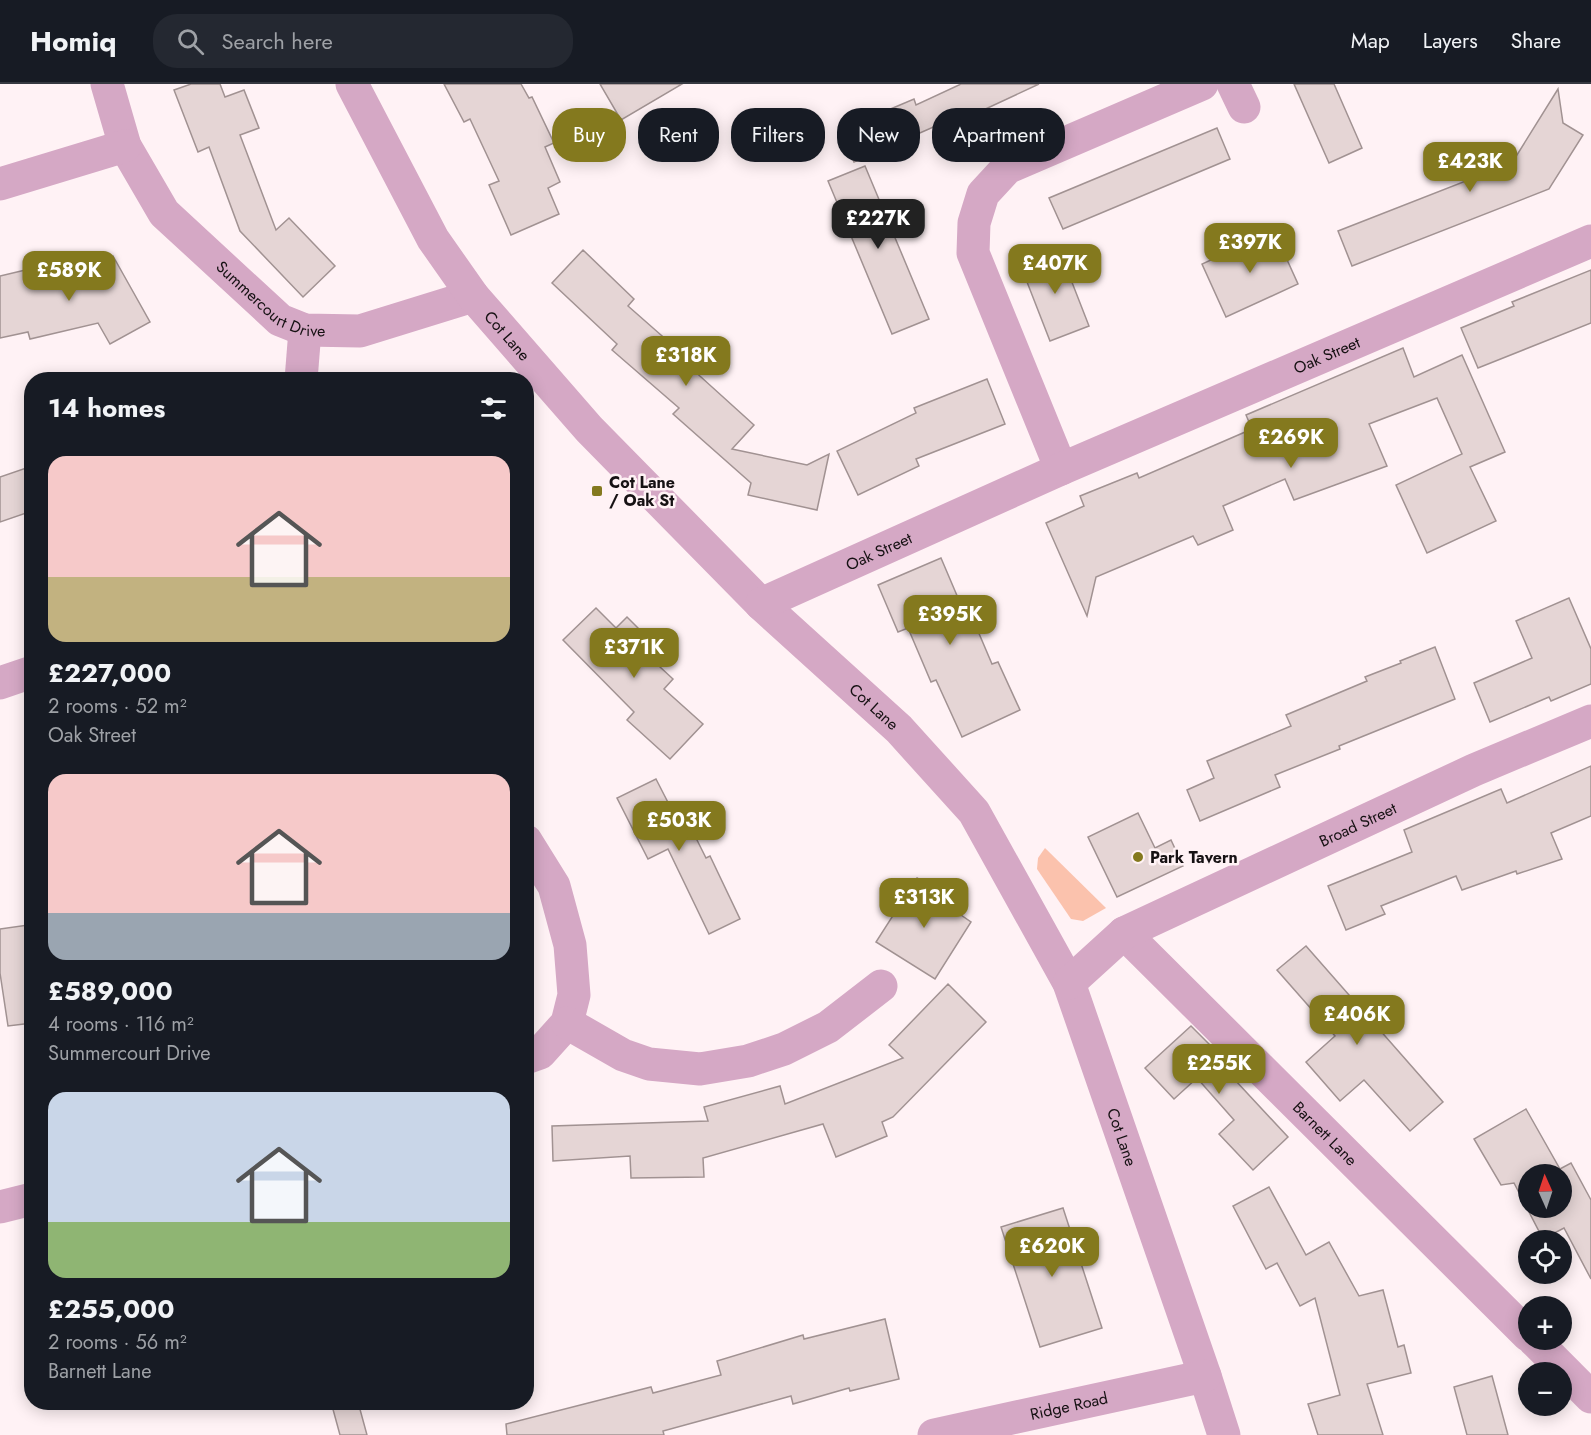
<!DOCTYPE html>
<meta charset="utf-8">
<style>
:root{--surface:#171b24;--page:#242831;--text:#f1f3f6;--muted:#9ea1a6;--line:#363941;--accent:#84791e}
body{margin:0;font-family:Jost,sans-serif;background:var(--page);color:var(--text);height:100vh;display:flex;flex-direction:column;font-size:22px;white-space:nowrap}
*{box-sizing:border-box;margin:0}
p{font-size:20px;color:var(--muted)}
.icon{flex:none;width:33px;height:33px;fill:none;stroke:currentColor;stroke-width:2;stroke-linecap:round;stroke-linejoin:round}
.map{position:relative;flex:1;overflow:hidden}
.panel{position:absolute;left:24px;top:288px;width:510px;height:1038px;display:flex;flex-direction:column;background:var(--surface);border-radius:24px;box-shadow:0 3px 15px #0003}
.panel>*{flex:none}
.top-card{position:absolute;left:552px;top:24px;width:570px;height:54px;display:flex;gap:12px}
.needle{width:39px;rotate:357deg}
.buttons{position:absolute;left:1518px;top:1080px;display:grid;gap:12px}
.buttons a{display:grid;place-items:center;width:54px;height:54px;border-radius:50%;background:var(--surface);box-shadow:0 3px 15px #0003;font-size:30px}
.price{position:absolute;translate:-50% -51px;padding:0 14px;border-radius:12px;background:var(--accent);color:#fff;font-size:20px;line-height:39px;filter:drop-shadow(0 2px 3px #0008)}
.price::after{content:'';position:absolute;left:50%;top:36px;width:18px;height:14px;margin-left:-9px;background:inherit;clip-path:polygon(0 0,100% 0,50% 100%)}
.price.active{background:#222;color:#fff}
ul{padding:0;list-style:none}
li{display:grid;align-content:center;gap:12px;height:318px;padding:0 24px}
li span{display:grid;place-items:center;height:186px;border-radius:18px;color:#555}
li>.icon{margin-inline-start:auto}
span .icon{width:108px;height:108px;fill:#fffc;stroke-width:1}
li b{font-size:26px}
h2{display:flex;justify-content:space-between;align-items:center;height:72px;padding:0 24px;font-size:26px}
.tag{padding:0 21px;border-radius:24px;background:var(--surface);box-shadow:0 3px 15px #0003;font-size:21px;line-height:54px}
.tag.active{background:var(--accent);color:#fff}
header{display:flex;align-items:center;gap:36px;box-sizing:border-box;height:84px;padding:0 30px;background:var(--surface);border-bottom:2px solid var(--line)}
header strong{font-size:28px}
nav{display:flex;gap:33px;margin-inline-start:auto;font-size:21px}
.search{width:420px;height:54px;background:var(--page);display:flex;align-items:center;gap:15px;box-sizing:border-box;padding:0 21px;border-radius:24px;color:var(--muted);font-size:22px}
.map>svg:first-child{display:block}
.green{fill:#fbc2ad}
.building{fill:#e5d5d5;stroke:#a19292;stroke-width:1.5;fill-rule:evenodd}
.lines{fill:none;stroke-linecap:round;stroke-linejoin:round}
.minor{stroke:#d5a8c5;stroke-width:33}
.poi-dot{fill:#84791e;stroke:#fff2f5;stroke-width:2}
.labels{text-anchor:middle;stroke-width:5;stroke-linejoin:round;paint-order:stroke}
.street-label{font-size:16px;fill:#161113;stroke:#fff2f5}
.poi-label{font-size:16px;font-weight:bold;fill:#161113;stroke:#fff2f5;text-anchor:start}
</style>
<header>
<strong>Homiq</strong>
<div class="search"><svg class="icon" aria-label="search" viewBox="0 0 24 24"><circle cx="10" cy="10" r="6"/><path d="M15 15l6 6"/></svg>Search here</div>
<nav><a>Map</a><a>Layers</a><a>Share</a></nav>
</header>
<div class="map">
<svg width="1591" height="1351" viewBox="0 0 1591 1351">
<rect width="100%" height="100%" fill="#fff2f5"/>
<!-- green -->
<polygon class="green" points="1045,764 1106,824 1083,837 1071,835 1037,785 1038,774"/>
<!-- building -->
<g class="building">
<polygon points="191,0 220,0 225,13 244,6 259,44 240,51 276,146 289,134 335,182 303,213 240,147 209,63 198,68 174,6"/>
<polygon points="444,0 521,0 529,14 532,13 554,59 545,63 560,98 548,104 559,130 511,151 489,101 499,97 470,35 464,38"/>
<polygon points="600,0 682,0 621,36"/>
<polygon points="961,0 1039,0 949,42 947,37 854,78 841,46 914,15 916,21"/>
<polygon points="1294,0 1334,0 1362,64 1329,79"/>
<polygon points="1558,5 1563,39 1583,51 1549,105 1352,182 1338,147 1512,79"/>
<polygon points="1217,44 1230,75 1063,145 1049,114"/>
<polygon points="865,82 929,235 892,250 828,97"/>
<polygon points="1274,147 1298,200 1226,233 1202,180"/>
<polygon points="1059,165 1089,242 1050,257 1020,180"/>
<polygon points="583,166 634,215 628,222 694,280 691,284 754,341 732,365 807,381 829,370 817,426 748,411 751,399 673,330 679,324 612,266 617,260 552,199"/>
<polygon points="113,172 150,238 110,260 98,239 30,255 28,248 0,254 0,192 55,179 60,201"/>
<polygon points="1591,186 1591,239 1478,284 1461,244 1514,222 1512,218"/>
<polygon points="1403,264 1414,293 1462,271 1505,368 1470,383 1496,437 1427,469 1396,401 1462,370 1437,314 1369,340 1387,382 1294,416 1285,395 1223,422 1233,446 1198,461 1193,452 1096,493 1087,532 1046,439 1084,422 1080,412 1137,389 1139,394 1252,345 1246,331"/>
<polygon points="987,295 1005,340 916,375 919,382 858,411 837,367 916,329 914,324"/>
<polygon points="32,382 32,427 0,438 0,393"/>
<polygon points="941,474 964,528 969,526 992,580 998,578 1020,626 962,653 936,596 931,598 908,544 898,548 878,501"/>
<polygon points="1569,514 1591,565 1591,600 1551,617 1549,613 1490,638 1474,599 1532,574 1516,537"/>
<polygon points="596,524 616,544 627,533 655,561 646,570 673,595 664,605 703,640 670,675 627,636 634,628 563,556"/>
<polygon points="1435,563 1455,615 1339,662 1340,665 1275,691 1280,703 1200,737 1187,706 1214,694 1207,677 1291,642 1286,631 1367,597 1365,593 1401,579 1400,577"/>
<polygon points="1591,682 1591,732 1551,749 1562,775 1517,790 1516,787 1462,806 1456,792 1381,822 1385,830 1346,846 1328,802 1412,768 1404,746 1501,705 1507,719"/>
<polygon points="656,695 676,734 684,730 706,774 710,772 740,835 709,850 668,765 648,775 617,714"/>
<polygon points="1138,729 1155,764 1171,756 1183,782 1117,813 1088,753"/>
<polygon points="917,794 949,814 945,820 971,838 935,895 876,858"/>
<polygon points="28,841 32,865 32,939 8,942 0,889 0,845"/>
<polygon points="1306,862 1443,1018 1410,1047 1364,996 1340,1017 1306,978 1335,952 1277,886"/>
<polygon points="948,900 986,938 893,1033 882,1038 887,1052 836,1073 823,1040 703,1074 704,1093 631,1094 630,1072 553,1077 552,1042 708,1037 704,1023 780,1002 785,1020 903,974 889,961"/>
<polygon points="1191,942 1240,991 1235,996 1288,1053 1253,1086 1219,1050 1234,1036 1197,994 1174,1015 1145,984"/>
<path d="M1526,1025L1560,1085L1571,1079L1591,1116V1195L1564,1144L1543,1155L1514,1099L1501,1101L1474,1055ZM1528,1090H1562V1124H1528Z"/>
<polygon points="1269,1103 1306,1171 1329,1158 1359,1212 1383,1206 1398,1263 1404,1261 1411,1289 1367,1300 1383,1351 1318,1351 1308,1320 1340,1311 1315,1214 1300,1222 1277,1179 1266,1185 1233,1122"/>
<polygon points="1063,1124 1102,1244 1040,1263 1001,1143"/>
<polygon points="885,1235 899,1295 850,1307 849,1304 793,1320 791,1312 663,1347 664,1351 507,1351 506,1340 651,1303 653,1309 721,1291 717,1277 803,1251 804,1255"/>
<polygon points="1492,1292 1508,1351 1467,1351 1454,1303"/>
<polygon points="331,1318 358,1318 367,1351 340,1351"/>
</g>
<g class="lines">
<!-- minor -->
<g class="minor">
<path id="s1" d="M107,0L125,62L164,129L280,236L305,246L360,247L473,212"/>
<path id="s2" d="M352,0L433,155L473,212L589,345L761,520L899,645L974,728L1069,899L1205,1292L1224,1351"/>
<polyline points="1233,0 1244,23"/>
<polyline points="0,100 125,62"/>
<polyline points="301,296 305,246"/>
<polyline points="1061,385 973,169 974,139 983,110 1007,84 1202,0"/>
<path id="s3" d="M761,520L1061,385L1591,157"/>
<polyline points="0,599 32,588"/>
<polyline points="526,757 554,802 570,861 574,911 567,939 540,969 526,974"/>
<path id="s4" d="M1124,849L1528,1251"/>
<path id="s5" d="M1069,899L1124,849L1474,686L1591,637"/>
<polyline points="567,939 623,971 649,980 700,985 748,977 784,965 828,943 881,902"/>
<polyline points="0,1123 32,1115"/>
<polyline points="1534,1256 1591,1313"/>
<path id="s6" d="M934,1351L1205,1292"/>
</g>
</g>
<!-- markers -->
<g class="poi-dot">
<rect x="591" y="401" width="12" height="12" rx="3"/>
<circle cx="1138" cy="773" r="6"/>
</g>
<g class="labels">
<!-- street labels -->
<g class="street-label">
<text dy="6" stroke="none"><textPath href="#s1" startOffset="282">Summercourt Drive</textPath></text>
<text dy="6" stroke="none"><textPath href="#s2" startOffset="297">Cot Lane</textPath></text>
<text dy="6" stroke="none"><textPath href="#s3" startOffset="618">Oak Street</textPath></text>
<text dy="6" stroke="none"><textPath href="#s3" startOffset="129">Oak Street</textPath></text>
<text dy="6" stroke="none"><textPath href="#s2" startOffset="819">Cot Lane</textPath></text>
<text dy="6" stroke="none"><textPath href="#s5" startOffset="332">Broad Street</textPath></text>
<text dy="6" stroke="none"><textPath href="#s4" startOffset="284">Barnett Lane</textPath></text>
<text dy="6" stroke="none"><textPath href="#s2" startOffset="1323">Cot Lane</textPath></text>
<text dy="6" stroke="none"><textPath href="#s6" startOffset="138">Ridge Road</textPath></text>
</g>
<!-- poi labels -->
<g class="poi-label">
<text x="609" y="404">Cot Lane<tspan x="609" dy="18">/ Oak St</tspan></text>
<text x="1150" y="779">Park Tavern</text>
</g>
</g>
</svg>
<div class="buttons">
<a><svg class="needle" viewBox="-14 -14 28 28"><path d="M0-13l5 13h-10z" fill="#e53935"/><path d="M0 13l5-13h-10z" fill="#9ea1a6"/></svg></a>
<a><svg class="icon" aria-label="locate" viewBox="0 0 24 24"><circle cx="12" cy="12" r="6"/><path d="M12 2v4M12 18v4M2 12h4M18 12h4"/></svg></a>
<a>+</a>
<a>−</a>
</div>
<b class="price" style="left:1470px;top:109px">£423K</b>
<b class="price active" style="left:878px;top:166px">£227K</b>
<b class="price" style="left:1250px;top:190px">£397K</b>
<b class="price" style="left:1055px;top:211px">£407K</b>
<b class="price" style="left:69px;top:218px">£589K</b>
<b class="price" style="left:686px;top:303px">£318K</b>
<b class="price" style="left:1291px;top:385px">£269K</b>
<b class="price" style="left:950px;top:562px">£395K</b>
<b class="price" style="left:634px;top:595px">£371K</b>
<b class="price" style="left:679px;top:768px">£503K</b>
<b class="price" style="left:924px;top:845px">£313K</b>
<b class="price" style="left:1357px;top:962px">£406K</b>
<b class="price" style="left:1219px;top:1011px">£255K</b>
<b class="price" style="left:1052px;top:1194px">£620K</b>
<div class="top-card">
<a class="tag active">Buy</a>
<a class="tag">Rent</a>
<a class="tag">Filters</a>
<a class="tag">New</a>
<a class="tag">Apartment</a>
</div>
<section class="panel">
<h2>14 homes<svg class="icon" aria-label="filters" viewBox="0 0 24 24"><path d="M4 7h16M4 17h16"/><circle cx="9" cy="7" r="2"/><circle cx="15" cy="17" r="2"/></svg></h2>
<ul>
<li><span style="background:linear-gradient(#f6c9c9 65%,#c2b280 0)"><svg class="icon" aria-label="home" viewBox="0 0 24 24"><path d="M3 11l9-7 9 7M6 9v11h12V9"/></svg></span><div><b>£227,000</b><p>2 rooms · 52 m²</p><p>Oak Street</p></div></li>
<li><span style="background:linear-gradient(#f6c9c9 75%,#9aa5b1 0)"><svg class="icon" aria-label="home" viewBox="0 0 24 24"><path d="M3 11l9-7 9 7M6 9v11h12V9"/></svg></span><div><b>£589,000</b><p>4 rooms · 116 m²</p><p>Summercourt Drive</p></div></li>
<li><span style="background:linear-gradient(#c9d6e8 70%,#8fb573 0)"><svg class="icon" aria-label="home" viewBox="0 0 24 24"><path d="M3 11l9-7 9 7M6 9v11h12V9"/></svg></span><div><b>£255,000</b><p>2 rooms · 56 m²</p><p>Barnett Lane</p></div></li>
</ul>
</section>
</div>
